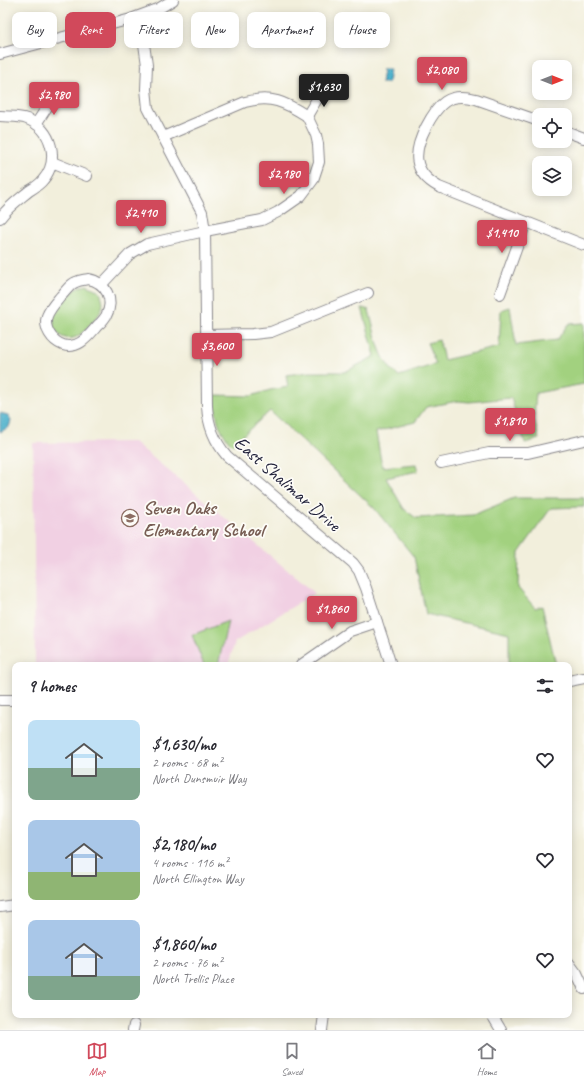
<!DOCTYPE html>
<meta charset="utf-8">
<style>
:root{--surface:#fff;--page:#f7f7f7;--text:#2b2b33;--muted:#7c7c81;--line:#e1e1e2;--accent:#d1495b}
body{margin:0;font-family:Caveat,sans-serif;background:var(--page);color:var(--text);height:100vh;display:flex;flex-direction:column;font-size:15px;white-space:nowrap}
*{box-sizing:border-box;margin:0}
p{font-size:13px;color:var(--muted)}
.icon{flex:none;width:22px;height:22px;fill:none;stroke:currentColor;stroke-width:2;stroke-linecap:round;stroke-linejoin:round}
.map{position:relative;flex:1;overflow:hidden}
.sheet{position:absolute;left:12px;top:662px;width:560px;height:356px;display:flex;flex-direction:column;background:var(--surface);border-radius:8px;box-shadow:0 2px 10px #0003}
.sheet>*{flex:none}
.banner{position:absolute;left:12px;top:12px;width:560px;height:36px;display:flex;gap:8px}
.needle{width:26px;rotate:90deg}
.tools{position:absolute;left:532px;top:60px;display:grid;gap:8px}
.tools a{display:grid;place-items:center;width:40px;height:40px;border-radius:8px;background:var(--surface);box-shadow:0 2px 10px #0003;font-size:20px}
.price{position:absolute;translate:-50% -34px;padding:0 9px;border-radius:4px;background:var(--accent);color:#fff;font-size:13px;line-height:26px;filter:drop-shadow(0 1px 2px #0008)}
.price::after{content:'';position:absolute;left:50%;top:24px;width:12px;height:9px;margin-left:-6px;background:inherit;clip-path:polygon(0 0,100% 0,50% 100%)}
.price.active{background:#222;color:#fff}
ul{padding:0;list-style:none}
li{display:flex;align-items:center;gap:12px;height:100px;padding:0 16px}
li span{display:grid;place-items:center;flex:none;width:112px;height:80px;border-radius:8px;color:#555}
li>.icon{margin-inline-start:auto}
span .icon{width:48px;height:48px;fill:#fffc;stroke-width:1}
li b{font-size:17px}
h2{display:flex;justify-content:space-between;align-items:center;height:48px;padding:0 16px;font-size:17px}
.chip{padding:0 14px;border-radius:8px;background:var(--surface);box-shadow:0 2px 10px #0003;font-size:14px;line-height:36px}
.chip.active{background:var(--accent);color:#fff}
.tabs{display:flex;justify-content:space-around;align-items:center;height:56px;border-top:1px solid var(--line);background:var(--surface);font-size:11px;color:var(--muted)}
.tabs a{display:grid;justify-items:center;gap:2px}
.tabs .active{color:var(--accent)}
.map>svg:first-child{display:block}
.built{fill:#f1d0e3}
.green{fill:#a2d17f;stroke:#627a5d}
.water{fill:#4cb0cb;stroke:#376983}
.lines{fill:none;stroke-linecap:round;stroke-linejoin:round}
.minor-casing{stroke:#8a888c;stroke-width:12}
.minor{stroke:#fff;stroke-width:10}
.labels{text-anchor:middle;stroke-width:3.5;stroke-linejoin:round;paint-order:stroke}
.street-label{font-size:19px;fill:#22223b;stroke:#fdfcf7}
.education-label{font-size:19px;font-weight:bold;fill:#785e54;stroke:#fdfcf7;text-anchor:start}
</style>
<div class="map">
<svg width="584" height="1030" viewBox="0 0 584 1030">
<rect width="100%" height="100%" fill="#fdfcf7"/>
<filter id="ink" filterUnits="userSpaceOnUse"><feTurbulence type="fractalNoise" baseFrequency=".025" numOctaves="2"/><feDisplacementMap in="SourceGraphic" scale="8" xChannelSelector="R" yChannelSelector="G"/><feConvolveMatrix kernelMatrix="1 2 1 2 8 2 1 2 1" color-interpolation-filters="sRGB"/></filter>
<filter id="wash" filterUnits="userSpaceOnUse"><feTurbulence type="fractalNoise" baseFrequency=".012" numOctaves="4" result="noise"/><feDisplacementMap in="SourceGraphic" scale="16" xChannelSelector="R" yChannelSelector="G"/><feGaussianBlur stdDeviation="0.9" result="paint"/><feColorMatrix in="noise" values="0 0 0 0 0 0 0 0 0 0 0 0 0 0 0 0 0 1.4 0 .05"/><feComposite in="paint" operator="in"/></filter>
<g filter="url(#wash)">
<rect width="100%" height="100%" fill="#f2efdc"/>
<!-- built -->
<polygon class="built" points="134,442 315,593 235,642 228,665 35,665 33,443"/>
<!-- green -->
<g class="green">
<path d="M87,285L99,291C102,296 104,302 102,308C100,316 81,337 73,338C60,341 49,328 54,315C55,312 58,308 61,305C68,297 74,287 87,285Z"/>
<path d="M510,307L516,345L557,340L568,324L584,323V384L536,393L534,418L539,439L525,443L511,398L469,402L458,401L426,407L415,422L376,432L382,467L416,464L418,471L386,478L404,509L416,518L473,515L514,498H584V507L551,508L519,553L518,588L535,608L542,606L556,665H509V633L426,614L414,557L374,508L270,411L232,445C218,429 215,416 215,395L251,396L270,390L288,387L286,375L309,372H345L375,356L362,308L369,310C375,332 379,363 399,376L436,364L427,343L439,340L444,360L499,347L501,310Z"/>
<polygon points="228,621 218,665 204,665 192,635"/>
</g>
<!-- water -->
<g class="water">
<polygon points="383,69 390,69 388,83 381,83"/>
<polygon points="0,413 8,415 11,421 9,427 0,432"/>
</g>
</g>
<g filter="url(#ink)">
<g class="lines">
<!-- minor casing -->
<g class="minor-casing">
<g id="minor">
<path d="M140,16L147,65L146,89L148,108L202,212L205,231L207,406C208,426 214,441 227,456L353,563L359,571L366,588L391,665"/>
<polyline points="0,54 131,19 158,9 173,0"/>
<path d="M0,116C9,117 19,116 27,119C52,129 60,160 43,180C40,184 34,188 29,191C18,200 8,207 0,218"/>
<polyline points="307,116 323,89"/>
<path d="M539,121L476,99C448,92 438,104 426,127C413,152 412,172 439,187L584,245"/>
<polyline points="36,124 49,104 57,96"/>
<polyline points="565,131 584,138"/>
<path d="M163,137L245,102C271,95 285,102 307,116"/>
<polyline points="52,162 87,176"/>
<path d="M88,279C106,282 115,300 106,316C104,319 101,323 98,325C89,335 79,350 63,345C52,341 43,328 47,316C50,308 56,302 61,296C66,291 70,284 76,282C80,280 84,280 88,279Z"/>
<polyline points="102,284 130,254 147,244 205,231 262,220 278,212 301,196 313,180 319,162 318,144 316,135 307,116"/>
<polyline points="500,294 526,222"/>
<polyline points="206,335 253,334 271,332 368,293"/>
<polyline points="441,463 489,453 528,453 584,440"/>
<polyline points="301,665 350,631 377,622"/>
<polyline points="569,681 584,678"/>
<polyline points="0,700 15,700"/>
<polyline points="0,907 15,905"/>
<polyline points="569,963 577,974 584,989"/>
<polyline points="492,1015 501,1030"/>
<polyline points="133,1030 134,1025"/>
<polyline points="322,1030 324,1015"/>
</g>
</g>
<!-- minor -->
<use href="#minor" class="minor"/>
</g>
</g>
<!-- icons -->
<defs>
<g id="school-ring" transform="scale(0.9)"><circle r="9.5" fill="#fdfcf7" stroke="#8d6e63" stroke-width="1.5"/><path d="M0-5L7-2L0 1L-7-2ZM-4 1L0 2.5L4 1V4Q0 6-4 4Z" fill="#8d6e63"/></g>
</defs>
<g fill-rule="evenodd">
<use href="#school-ring" x="130" y="518"/>
</g>
<g class="labels">
<!-- street labels -->
<g class="street-label">
<text transform="translate(288 483) rotate(41)" y="7">East Shalimar Drive</text>
</g>
<!-- education labels -->
<g class="education-label">
<text x="143" y="514">Seven Oaks<tspan x="143" dy="22">Elementary School</tspan></text>
</g>
</g>
</svg>
<div class="tools">
<a><svg class="needle" viewBox="-14 -14 28 28"><path d="M0-13l5 13h-10z" fill="#e53935"/><path d="M0 13l5-13h-10z" fill="#7c7c81"/></svg></a>
<a><svg class="icon" aria-label="locate" viewBox="0 0 24 24"><circle cx="12" cy="12" r="6"/><path d="M12 2v4M12 18v4M2 12h4M18 12h4"/></svg></a>
<a><svg class="icon" aria-label="layers" viewBox="0 0 24 24"><path d="M12 4l9 5-9 5-9-5zM3 14l9 5 9-5"/></svg></a>
</div>
<b class="price" style="left:442px;top:91px">$2,080</b>
<b class="price active" style="left:324px;top:108px">$1,630</b>
<b class="price" style="left:54px;top:116px">$2,980</b>
<b class="price" style="left:284px;top:195px">$2,180</b>
<b class="price" style="left:141px;top:234px">$2,410</b>
<b class="price" style="left:502px;top:254px">$1,410</b>
<b class="price" style="left:217px;top:367px">$3,600</b>
<b class="price" style="left:510px;top:442px">$1,810</b>
<b class="price" style="left:332px;top:630px">$1,860</b>
<div class="banner">
<a class="chip">Buy</a>
<a class="chip active">Rent</a>
<a class="chip">Filters</a>
<a class="chip">New</a>
<a class="chip">Apartment</a>
<a class="chip">House</a>
</div>
<section class="sheet">
<h2>9 homes<svg class="icon" aria-label="filters" viewBox="0 0 24 24"><path d="M4 7h16M4 17h16"/><circle cx="9" cy="7" r="2"/><circle cx="15" cy="17" r="2"/></svg></h2>
<ul>
<li><span style="background:linear-gradient(#bfe0f5 60%,#7fa58c 0)"><svg class="icon" aria-label="home" viewBox="0 0 24 24"><path d="M3 11l9-7 9 7M6 9v11h12V9"/></svg></span><div><b>$1,630/mo</b><p>2 rooms · 68 m²</p><p>North Dunsmuir Way</p></div><svg class="icon" aria-label="heart" viewBox="0 0 24 24"><path d="M12 20l-8-8c-3-5 5-10 8-4 3-6 11-1 8 4z"/></svg></li>
<li><span style="background:linear-gradient(#a9c7e8 65%,#8fb573 0)"><svg class="icon" aria-label="home" viewBox="0 0 24 24"><path d="M3 11l9-7 9 7M6 9v11h12V9"/></svg></span><div><b>$2,180/mo</b><p>4 rooms · 116 m²</p><p>North Ellington Way</p></div><svg class="icon" aria-label="heart" viewBox="0 0 24 24"><path d="M12 20l-8-8c-3-5 5-10 8-4 3-6 11-1 8 4z"/></svg></li>
<li><span style="background:linear-gradient(#a9c7e8 70%,#7fa58c 0)"><svg class="icon" aria-label="home" viewBox="0 0 24 24"><path d="M3 11l9-7 9 7M6 9v11h12V9"/></svg></span><div><b>$1,860/mo</b><p>2 rooms · 76 m²</p><p>North Trellis Place</p></div><svg class="icon" aria-label="heart" viewBox="0 0 24 24"><path d="M12 20l-8-8c-3-5 5-10 8-4 3-6 11-1 8 4z"/></svg></li>
</ul>
</section>
</div>
<nav class="tabs">
<a class="active"><svg class="icon" aria-label="map" viewBox="0 0 24 24"><path d="M3 6l6-2 6 2 6-2v14l-6 2-6-2-6 2zM9 4v14M15 6v14"/></svg>Map</a>
<a><svg class="icon" aria-label="saved" viewBox="0 0 24 24"><path d="M7 4h10v16l-5-4-5 4z"/></svg>Saved</a>
<a><svg class="icon" aria-label="home" viewBox="0 0 24 24"><path d="M3 11l9-7 9 7M6 9v11h12V9"/></svg>Home</a>
</nav>
